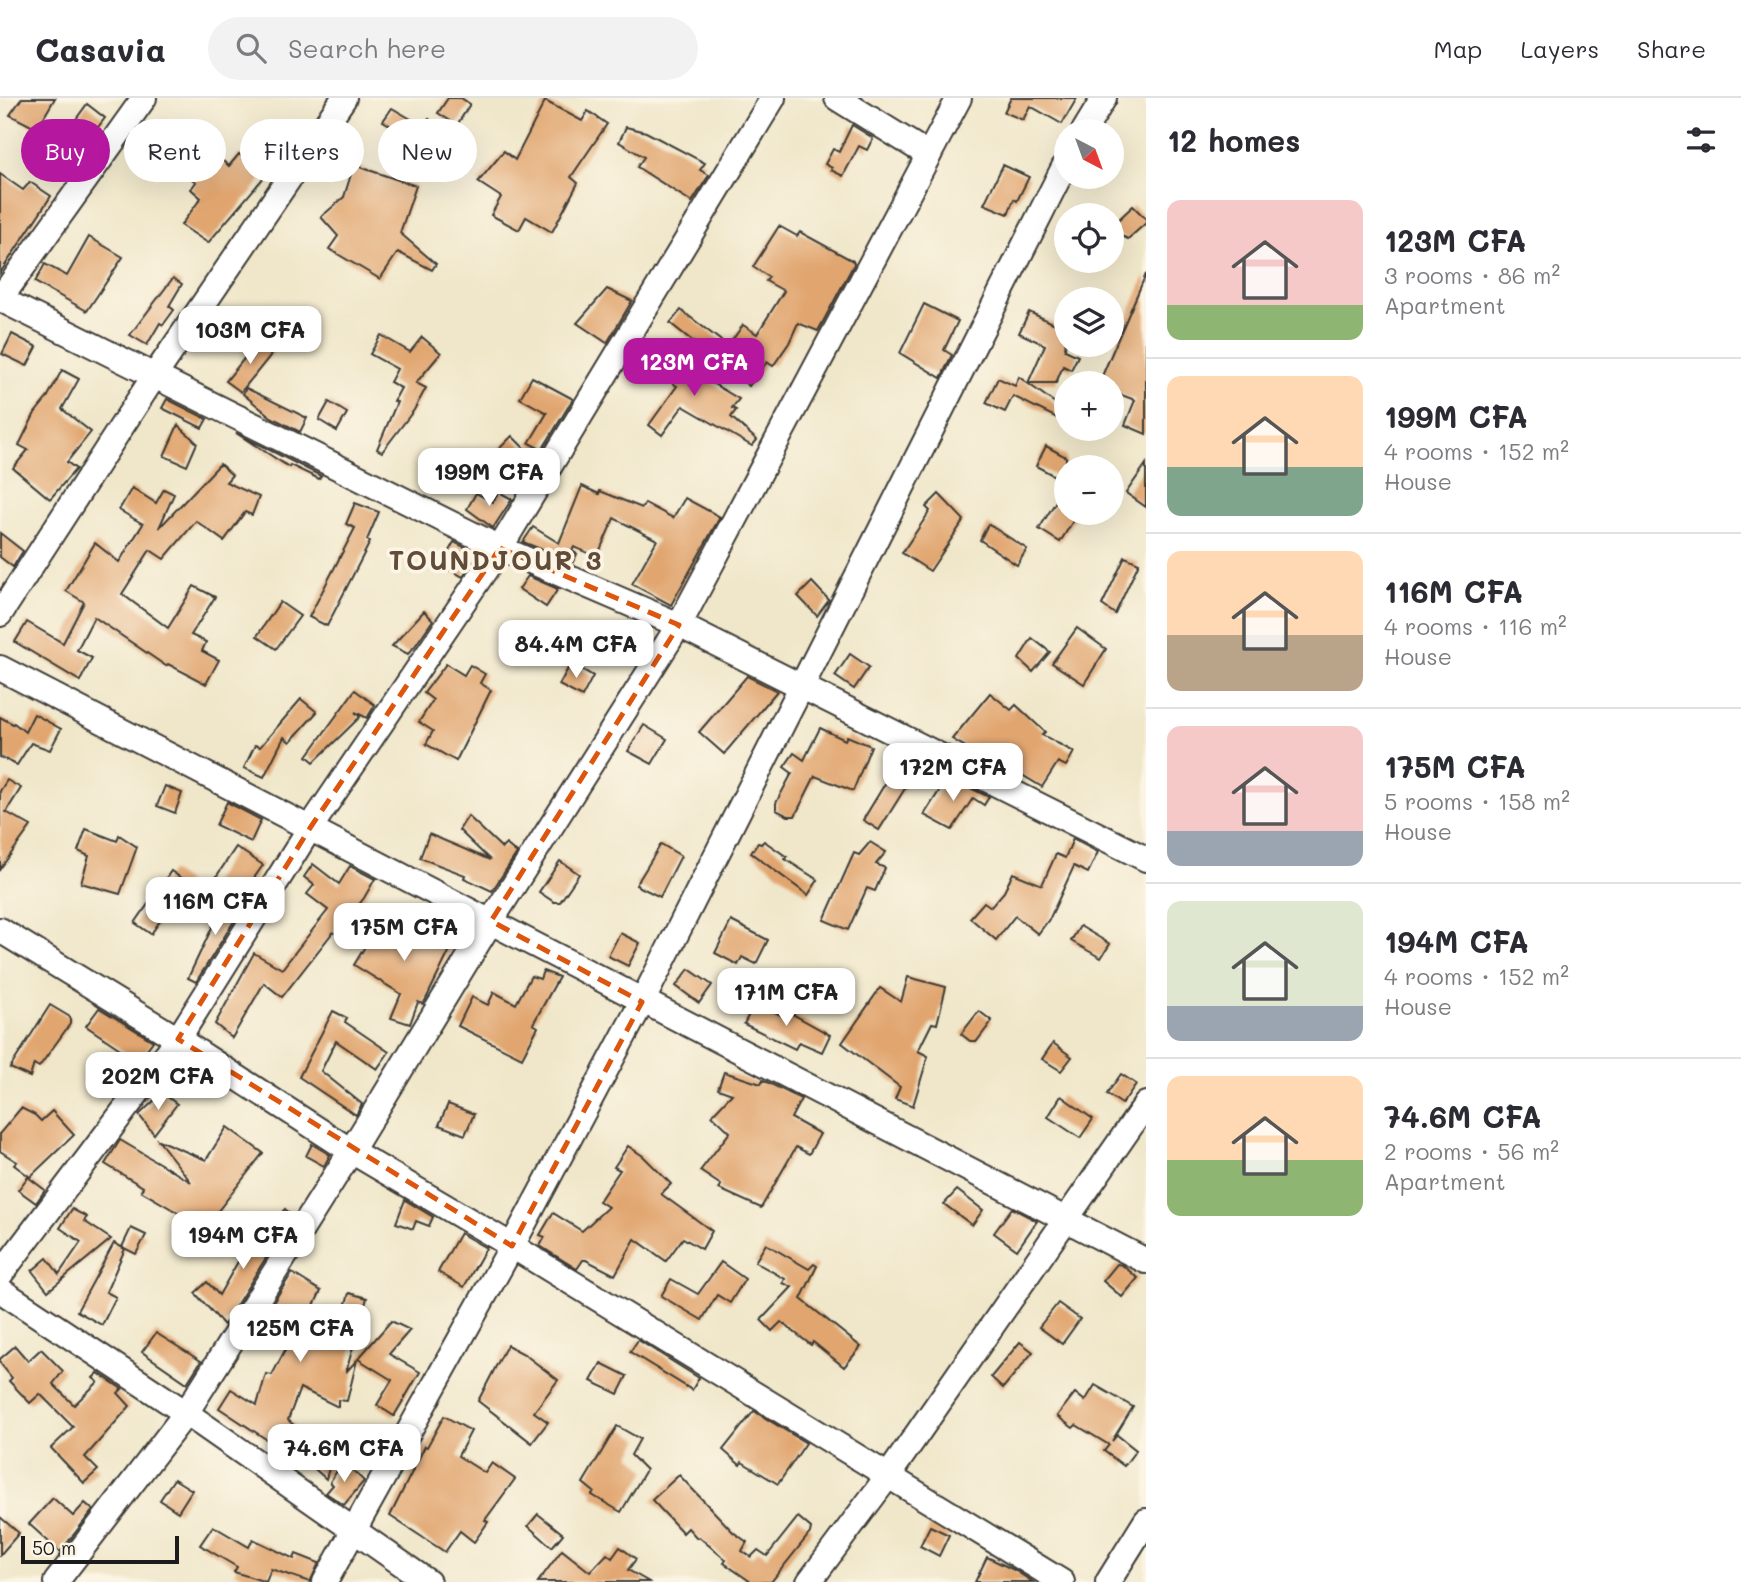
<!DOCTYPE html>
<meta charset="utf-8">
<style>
:root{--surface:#fff;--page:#f2f2f3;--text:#2b2b33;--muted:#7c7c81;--line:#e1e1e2;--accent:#b5179e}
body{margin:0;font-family:Mali,sans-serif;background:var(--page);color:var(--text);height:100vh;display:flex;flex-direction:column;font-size:26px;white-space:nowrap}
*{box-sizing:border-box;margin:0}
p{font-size:23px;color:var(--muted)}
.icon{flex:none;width:38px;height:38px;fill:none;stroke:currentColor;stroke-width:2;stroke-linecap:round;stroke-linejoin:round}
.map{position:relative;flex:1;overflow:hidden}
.drawer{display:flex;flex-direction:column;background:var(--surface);width:595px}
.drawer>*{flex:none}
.guide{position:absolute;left:21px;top:21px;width:665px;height:63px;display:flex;gap:14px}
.needle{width:46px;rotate:139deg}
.buttons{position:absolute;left:1054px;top:21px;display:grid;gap:14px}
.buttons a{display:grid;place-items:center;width:70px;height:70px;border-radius:50%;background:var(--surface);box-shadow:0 7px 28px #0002;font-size:35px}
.scale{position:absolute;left:21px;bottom:18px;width:158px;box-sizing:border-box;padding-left:7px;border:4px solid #1c1c1c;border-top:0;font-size:19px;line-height:24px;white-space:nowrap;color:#1c1c1c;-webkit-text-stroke:5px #fcf5e5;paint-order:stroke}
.price{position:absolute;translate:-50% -60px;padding:0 16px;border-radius:14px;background:#fff;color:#222;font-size:23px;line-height:46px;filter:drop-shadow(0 2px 4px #0008)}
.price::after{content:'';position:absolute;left:50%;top:42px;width:21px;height:16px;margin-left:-10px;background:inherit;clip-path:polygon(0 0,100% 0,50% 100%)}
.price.selected{background:var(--accent);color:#fff}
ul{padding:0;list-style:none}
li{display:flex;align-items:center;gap:21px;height:175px;padding:0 21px}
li+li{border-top:2px solid var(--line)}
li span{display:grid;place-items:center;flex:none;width:196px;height:140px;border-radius:14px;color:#555}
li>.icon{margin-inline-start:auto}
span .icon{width:84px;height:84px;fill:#fffc;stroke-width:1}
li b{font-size:30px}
h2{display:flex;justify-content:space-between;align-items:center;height:84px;padding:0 21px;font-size:30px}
.pill{padding:0 24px;border-radius:32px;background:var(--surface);box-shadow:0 7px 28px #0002;font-size:24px;line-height:63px}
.pill.selected{background:var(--accent);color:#fff}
header{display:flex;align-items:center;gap:42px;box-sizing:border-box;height:98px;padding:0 35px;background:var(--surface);border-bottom:2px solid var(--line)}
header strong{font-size:33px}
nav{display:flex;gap:38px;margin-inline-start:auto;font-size:24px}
.search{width:490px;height:63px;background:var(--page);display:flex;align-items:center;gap:18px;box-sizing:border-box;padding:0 24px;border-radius:38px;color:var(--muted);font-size:26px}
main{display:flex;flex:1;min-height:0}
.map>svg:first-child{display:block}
.building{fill:#e1a670}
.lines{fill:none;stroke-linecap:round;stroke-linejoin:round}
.minor-casing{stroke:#3c3a36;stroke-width:28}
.minor{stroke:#fff;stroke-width:24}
.marked{fill:none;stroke:#de560d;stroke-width:5;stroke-dasharray:14 9;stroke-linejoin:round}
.labels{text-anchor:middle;stroke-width:7;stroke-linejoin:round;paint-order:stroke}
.district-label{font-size:26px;font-weight:bold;letter-spacing:2px;fill:#614c39;stroke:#fcf5e5}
</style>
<header>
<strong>Casavia</strong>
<div class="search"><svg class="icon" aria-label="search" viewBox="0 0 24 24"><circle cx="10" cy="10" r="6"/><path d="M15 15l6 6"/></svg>Search here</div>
<nav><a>Map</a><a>Layers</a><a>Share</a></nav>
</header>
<main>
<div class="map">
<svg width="1146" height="1484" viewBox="0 0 1146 1484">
<rect width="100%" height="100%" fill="#fcf5e5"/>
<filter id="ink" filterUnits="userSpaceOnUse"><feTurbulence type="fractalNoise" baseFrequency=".0143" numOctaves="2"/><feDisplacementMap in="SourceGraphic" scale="14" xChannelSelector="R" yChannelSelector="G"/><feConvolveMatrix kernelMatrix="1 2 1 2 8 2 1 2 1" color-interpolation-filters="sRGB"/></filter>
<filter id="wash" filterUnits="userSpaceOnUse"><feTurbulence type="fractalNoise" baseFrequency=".00686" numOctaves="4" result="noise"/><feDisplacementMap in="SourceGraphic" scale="28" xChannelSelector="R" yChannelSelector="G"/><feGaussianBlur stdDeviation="1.57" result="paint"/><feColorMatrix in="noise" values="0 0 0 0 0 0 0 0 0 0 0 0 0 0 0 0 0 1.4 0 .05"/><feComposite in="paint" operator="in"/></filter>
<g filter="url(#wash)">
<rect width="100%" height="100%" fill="#f0e7ca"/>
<g id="blocks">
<!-- building -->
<g class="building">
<polygon points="22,0 55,0 37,31 10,17"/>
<polygon points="448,0 461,0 470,6 457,27 438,15"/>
<polygon points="1011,0 1077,0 1062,26 1030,8 1023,22 1004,14"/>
<polygon points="545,3 582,23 588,13 607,26 571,79 578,85 552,134 526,119 519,132 491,117 501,99 478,84 504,53 515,62"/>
<polygon points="87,6 105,20 88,42 71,28"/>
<polygon points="392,10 423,28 429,21 443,33 430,55 416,47 418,44 383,23"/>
<polygon points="852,27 873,40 867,52 859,48 843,78 831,72 832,70 825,66 833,51 839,54"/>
<polygon points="626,29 646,34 705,65 700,72 709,77 692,104 637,69 644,59 619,44"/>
<polygon points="184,53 208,70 218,59 229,68 239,56 265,78 208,145 181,127 201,100 191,91 196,84 174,68"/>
<polygon points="354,67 416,88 400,135 436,166 432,172 398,154 380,181 329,151 338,138 321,119 344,99"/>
<polygon points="1003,67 1029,79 1017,103 1014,101 1008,116 984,106"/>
<polygon points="0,76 23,92 30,84 51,98 0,175"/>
<polygon points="1133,108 1146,121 1146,125 1128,141 1113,134 1118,122"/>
<polygon points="779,128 797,138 800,134 853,163 854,166 818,233 798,225 789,245 773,268 767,264 749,288 670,225 681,212 728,248 743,227 757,236 784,193 766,183 769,179 753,169"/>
<polygon points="89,139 123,159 87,213 35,184 45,166 67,178"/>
<polygon points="1146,176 1146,336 1125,327 1135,302 1111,293 1111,285 1099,285"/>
<polygon points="173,180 182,186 169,208 174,212 163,227 160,225 147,247 130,237"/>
<polygon points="607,191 632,203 607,245 577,225"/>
<polygon points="924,206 958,223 944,252 952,257 941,280 900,255"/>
<polygon points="1029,214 1066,231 1065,252 1078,258 1071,272 1063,268 1056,285 1028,285 1045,247 1019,235"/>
<polygon points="12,236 37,249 27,268 2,256"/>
<polygon points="381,237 410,254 422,239 441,255 416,285 426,290 414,312 382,354 377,351 397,304 394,303 401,290 390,284 397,271 370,256"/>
<polygon points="259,242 274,253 241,294 226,283"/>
<polygon points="651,249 739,301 732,310 736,312 731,319 757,342 752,348 683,308 662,337 649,327 677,288 641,266"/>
<polygon points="62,272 79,281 62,311 91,334 67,364 76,371 50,401 13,370 28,352 19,347 35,315 47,300"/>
<polygon points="532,279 573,301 542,352 529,345 547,315 520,300"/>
<polygon points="1019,279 1066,313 1065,324 1013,298 1005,314 986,305 998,280 1015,288"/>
<polygon points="246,290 307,320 300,334 271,319 243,296"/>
<polygon points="167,301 207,321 202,330 162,310"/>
<polygon points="329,304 347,315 337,333 319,322"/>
<polygon points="178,327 197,345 187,368 164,358"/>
<polygon points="236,335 321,378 319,381 290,367 289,369"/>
<polygon points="512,338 527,353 508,371 494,356"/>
<polygon points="1046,348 1066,359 1066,384 1036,368"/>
<polygon points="220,366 232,377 226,384 259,399 252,417 245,414 224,443 196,423 164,461 150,452 122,496 168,530 194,488 215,499 191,537 206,544 202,553 219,562 206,586 168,566 166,568 94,519 77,552 92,560 80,583 15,544 27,524 63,545 84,504 66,493 95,445 119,464 143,426 119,412 132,390 156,405 164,391 174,396 159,430"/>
<polygon points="1146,366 1146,409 1126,395"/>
<polygon points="1066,387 1066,415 1078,415 1060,444 1039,431"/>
<polygon points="582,388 599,396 600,393 642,410 645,405 673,420 685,400 720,419 671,507 632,486 657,442 614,420 597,459 574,449 572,453 577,456 573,464 523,444 533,429 559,445"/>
<polygon points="499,394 512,401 493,430 467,411 476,395 493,404"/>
<polygon points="939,396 964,422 930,473 902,455 930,413 926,409"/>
<polygon points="355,405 379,414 367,442 370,444 327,528 309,519 355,430 346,426"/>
<polygon points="988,426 1027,451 1017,467 980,442"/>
<polygon points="0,435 23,453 13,469 0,459"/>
<polygon points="454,444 478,456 463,479 441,467"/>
<polygon points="1125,459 1139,465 1115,516 1102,507"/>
<polygon points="528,478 558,491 546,509 519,491"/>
<polygon points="812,484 829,502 817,518 798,498"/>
<polygon points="280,504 300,518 276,551 257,538"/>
<polygon points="424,513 433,522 415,548 408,556 392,548"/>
<polygon points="1077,530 1106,551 1084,586 1052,565"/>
<polygon points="1032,540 1050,554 1033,574 1019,561"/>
<polygon points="850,556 869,569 854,591 835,578"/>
<polygon points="571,565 593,578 582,599 559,587"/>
<polygon points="446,566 464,577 470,567 485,576 480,585 491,592 456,663 426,646 433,633 419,624 433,602 424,595"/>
<polygon points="747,578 777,593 724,656 699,634"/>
<polygon points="355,592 375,607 367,620 355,614 360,619 314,664 307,658"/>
<polygon points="990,595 1011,612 1016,607 1045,634 1042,637 1074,654 1066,668 1058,664 1042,689 1017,674 1016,676 1008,672 1006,674 965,654 967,650 952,641"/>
<polygon points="301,601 317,614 290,644 284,639 264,679 244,670 255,647 260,649"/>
<polygon points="34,616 61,631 50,652 31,645 17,667 0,659 0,619 13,626 14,625 25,634"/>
<polygon points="644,627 667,641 652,666 628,653"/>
<polygon points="820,630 845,642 847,638 871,648 853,693 815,678 795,718 788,718 776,712 776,705 792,675 784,669 794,655 804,662"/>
<polygon points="903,656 921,665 879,732 863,722"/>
<polygon points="948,679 989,699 984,707 973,700 952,732 924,717"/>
<polygon points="7,682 21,690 6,714 31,728 0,771 0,693"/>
<polygon points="165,688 182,695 175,715 157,708"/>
<polygon points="227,704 261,722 251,744 216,727"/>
<polygon points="468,718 502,750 506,746 517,755 492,793 464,780 465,777 420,760 429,736 490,762 459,732"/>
<polygon points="86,731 117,743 119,737 137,749 120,796 81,785 89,758 78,753"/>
<polygon points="1073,741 1098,754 1088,775 1074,768 1050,820 1038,836 1015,818 996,842 970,820 984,804 991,809 1004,794 1013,775 1042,787 1056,756 1065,760"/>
<polygon points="764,743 787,759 785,761 818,782 808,797 751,755 758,745 761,746"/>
<polygon points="870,744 886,754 876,766 885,770 875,793 867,790 848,832 824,822 854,755 859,757"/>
<polygon points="661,746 681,758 660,799 636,787"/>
<polygon points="236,749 263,767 238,803 212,785"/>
<polygon points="560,763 579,776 560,804 554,804 539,794"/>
<polygon points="313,766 339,786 350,768 375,781 364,800 336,836 333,834 282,899 264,885 232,940 215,926 254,855 282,871 328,812 307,796 314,787 304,779"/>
<polygon points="171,773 187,784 151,836 135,825"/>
<polygon points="226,800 241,812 196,884 188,880"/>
<polygon points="384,817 406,826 407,823 451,850 426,901 423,906 418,904 410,926 391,920 401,896 354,867"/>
<polygon points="731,823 768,842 756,866 742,859 738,867 715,855"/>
<polygon points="1080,828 1110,846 1101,860 1071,843"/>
<polygon points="620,835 640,845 628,868 608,858"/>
<polygon points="689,871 712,887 699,905 676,888"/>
<polygon points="543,873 559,879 533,926 538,929 522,960 458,928 472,899 488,907 494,894 516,906 531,878 540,881"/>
<polygon points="908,879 946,889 937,926 932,925 918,953 928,958 913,1008 895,1001 900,989 842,945 880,890 901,904"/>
<polygon points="755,904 783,918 785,912 830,937 822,954 799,944 795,951 744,926"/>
<polygon points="50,907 70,919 70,926 39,969 34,966 30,979 10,970"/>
<polygon points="99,910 153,943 138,963 86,928"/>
<polygon points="333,913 347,920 345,924 389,954 377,971 336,943 321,973 362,1006 356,1017 299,979"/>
<polygon points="979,913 992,923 977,943 970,943 961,936"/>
<polygon points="1053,945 1072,959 1061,973 1042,961"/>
<polygon points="724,974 761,986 763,982 801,1001 791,1020 820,1036 809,1056 796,1049 761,1110 719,1091 721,1087 700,1073 730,1034 712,1017 732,996 718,991"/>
<polygon points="1121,976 1136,986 1122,1006 1107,996"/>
<polygon points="162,995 177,1006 154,1036 139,1017"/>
<polygon points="1061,998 1093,1021 1080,1040 1048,1019"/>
<polygon points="448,1006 474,1016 465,1037 439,1027"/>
<polygon points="21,1010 35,1017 41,1023 52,1013 74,1037 30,1079 14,1067 17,1064 0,1053 0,1035"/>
<polygon points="227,1029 263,1055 218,1113 234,1122 227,1136 202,1122 199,1127 141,1093 143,1089 105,1066 120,1042 191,1084 158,1042 206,1062"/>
<polygon points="312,1046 330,1057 324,1068 306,1058"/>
<polygon points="628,1048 643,1058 671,1086 661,1096 712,1133 702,1151 683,1140 666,1163 635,1141 615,1177 586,1162 583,1162 577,1171 540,1148 545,1139 540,1137 553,1115 582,1133 608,1109 599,1103 620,1072 614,1069"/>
<polygon points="28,1079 45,1092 36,1105 18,1092"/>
<polygon points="957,1092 983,1112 972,1127 944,1106"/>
<polygon points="405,1102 433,1119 429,1128 416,1123 413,1131 396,1125"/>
<polygon points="1012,1110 1037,1123 1017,1152 994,1135"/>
<polygon points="72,1111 87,1119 84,1123 111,1141 48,1193 32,1173 47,1160 59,1176 81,1144 60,1130"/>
<polygon points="285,1111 292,1118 224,1227 195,1195 207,1184 219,1197 252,1139 257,1142"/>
<polygon points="131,1130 146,1137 136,1156 122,1149"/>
<polygon points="460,1135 486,1150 464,1189 438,1174"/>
<polygon points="114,1145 125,1151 106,1194 116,1199 102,1227 77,1213"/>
<polygon points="766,1146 809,1171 814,1166 817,1168 801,1201 861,1249 844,1269 813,1244 811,1247 781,1224 772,1233 761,1222 792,1189 783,1185 785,1181 755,1164"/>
<polygon points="721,1164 745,1181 730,1205 717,1197 702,1222 661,1198 671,1181 698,1196"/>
<polygon points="1117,1166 1122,1167 1138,1180 1122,1199 1103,1183"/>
<polygon points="292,1175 321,1193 302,1232 334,1248 349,1195 367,1200 346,1274 357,1262 347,1303 338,1302 338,1309 300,1290 288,1322 297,1330 281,1351 219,1310 231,1291 257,1307 266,1276 272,1277 292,1239 262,1222"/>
<polygon points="1058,1205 1080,1221 1062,1246 1039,1229"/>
<polygon points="391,1223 410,1232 389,1256 420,1274 394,1318 377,1307 392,1282 358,1261"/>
<polygon points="156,1235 201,1263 187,1285 142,1254"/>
<polygon points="638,1242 699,1280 692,1292 630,1254"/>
<polygon points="1020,1244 1033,1254 1003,1290 991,1279"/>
<polygon points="507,1247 524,1256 558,1282 534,1314 548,1324 532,1345 478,1303"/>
<polygon points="15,1248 28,1263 41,1251 63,1273 53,1286 74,1307 98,1284 93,1280 98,1275 122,1291 118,1295 130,1308 85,1359 98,1372 84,1385 51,1350 73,1329 40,1296 30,1305 9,1283 12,1280 0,1265 0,1261"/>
<polygon points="601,1265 627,1278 618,1296 591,1283"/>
<polygon points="1095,1287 1133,1309 1112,1343 1117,1337 1136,1352 1124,1368 1104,1353 1109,1347 1076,1327 1073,1330 1057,1318 1075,1295 1085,1303"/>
<polygon points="754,1313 806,1345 778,1386 742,1364 740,1367 723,1352"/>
<polygon points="444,1318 471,1333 458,1358 485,1375 492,1365 515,1381 485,1422 488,1424 474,1444 460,1433 445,1454 390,1418 425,1348 427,1349"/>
<polygon points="617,1328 640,1341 631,1357 646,1372 621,1414 592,1397 594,1394 583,1385"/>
<polygon points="306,1337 332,1359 326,1381 297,1355"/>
<polygon points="343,1363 364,1383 344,1407 326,1395 333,1387 330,1384"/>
<polygon points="679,1377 733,1434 747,1444 742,1453 751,1459 758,1452 767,1458 798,1419 811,1430 810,1435 771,1484 751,1484 724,1465 726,1462 699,1439 697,1440 688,1430 683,1435 652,1402"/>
<polygon points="174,1381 192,1392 178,1414 160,1402"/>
<polygon points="53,1400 73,1418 85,1405 93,1412 60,1454 29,1426"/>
<polygon points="538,1416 563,1436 552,1449 528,1428"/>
<polygon points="0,1419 19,1435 0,1457"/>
<polygon points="213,1428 249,1449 253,1441 294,1461 296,1456 319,1465 310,1484 271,1471 266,1484 234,1474 237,1469 200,1447"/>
<polygon points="930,1428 949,1437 939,1458 920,1448"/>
<polygon points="620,1449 636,1461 628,1472 649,1484 538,1484 562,1452 590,1474 607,1456 612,1460"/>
<polygon points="987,1459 1014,1472 1033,1484 975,1484"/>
</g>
</g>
</g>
<g filter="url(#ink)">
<use href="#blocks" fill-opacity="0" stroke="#3c3a36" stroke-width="2"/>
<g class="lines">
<!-- minor casing -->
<g class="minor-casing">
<g id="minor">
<polyline points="144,0 0,201 500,450 679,527 1146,761"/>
<polyline points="837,0 929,57"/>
<polyline points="1084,33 1104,0"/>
<polyline points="0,516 155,277 344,0"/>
<polyline points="0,570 1146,1163"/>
<polyline points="0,832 178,941 351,1053 512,1148 1062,1484"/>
<polyline points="0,1177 178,941 310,730 500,450 773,0"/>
<polyline points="0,1192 186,1315 428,1484"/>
<polyline points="56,1484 186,1315 351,1053 491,823 679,527 959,0"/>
<polyline points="325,1484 512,1148 642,904 1066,65"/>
<polyline points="809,1484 888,1378 1146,1006"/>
<polyline points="1108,1484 1146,1423"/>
</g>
</g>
<!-- minor -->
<use href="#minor" class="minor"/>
</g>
</g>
<!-- marked area -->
<path class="marked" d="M500,450L679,527L491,823L642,904L512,1148L178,941L310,730Z"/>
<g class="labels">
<!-- district labels -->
<g class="district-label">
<text x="496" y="472">TOUNDJOUR 3</text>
</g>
</g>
</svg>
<div class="buttons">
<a><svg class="needle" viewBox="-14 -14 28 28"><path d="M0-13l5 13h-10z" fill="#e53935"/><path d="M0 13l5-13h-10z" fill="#7c7c81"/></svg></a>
<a><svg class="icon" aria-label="locate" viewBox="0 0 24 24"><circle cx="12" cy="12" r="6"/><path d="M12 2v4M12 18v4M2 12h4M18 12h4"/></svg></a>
<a><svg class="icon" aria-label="layers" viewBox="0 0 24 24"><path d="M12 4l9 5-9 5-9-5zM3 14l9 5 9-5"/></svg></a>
<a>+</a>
<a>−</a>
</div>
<div class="scale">50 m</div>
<b class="price" style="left:250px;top:268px">103M CFA</b>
<b class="price selected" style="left:694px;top:300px">123M CFA</b>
<b class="price" style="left:489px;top:410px">199M CFA</b>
<b class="price" style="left:576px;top:582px">84.4M CFA</b>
<b class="price" style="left:953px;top:705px">172M CFA</b>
<b class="price" style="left:215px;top:839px">116M CFA</b>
<b class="price" style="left:404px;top:865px">175M CFA</b>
<b class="price" style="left:786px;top:930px">171M CFA</b>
<b class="price" style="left:158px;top:1014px">202M CFA</b>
<b class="price" style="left:243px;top:1173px">194M CFA</b>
<b class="price" style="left:300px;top:1266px">125M CFA</b>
<b class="price" style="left:344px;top:1386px">74.6M CFA</b>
<div class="guide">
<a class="pill selected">Buy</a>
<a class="pill">Rent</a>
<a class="pill">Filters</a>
<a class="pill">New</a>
</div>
</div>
<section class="drawer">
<h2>12 homes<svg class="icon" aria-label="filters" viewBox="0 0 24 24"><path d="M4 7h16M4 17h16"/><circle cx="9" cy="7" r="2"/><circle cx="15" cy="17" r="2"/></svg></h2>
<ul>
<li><span style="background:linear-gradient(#f6c9c9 75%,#8fb573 0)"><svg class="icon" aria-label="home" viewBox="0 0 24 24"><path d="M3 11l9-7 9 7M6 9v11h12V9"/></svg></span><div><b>123M CFA</b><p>3 rooms · 86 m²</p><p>Apartment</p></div></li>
<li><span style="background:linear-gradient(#ffd9b3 65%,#7fa58c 0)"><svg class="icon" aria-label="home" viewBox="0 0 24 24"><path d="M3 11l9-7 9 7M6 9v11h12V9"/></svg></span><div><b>199M CFA</b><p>4 rooms · 152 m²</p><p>House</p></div></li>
<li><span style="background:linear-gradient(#ffd9b3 60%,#b9a48a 0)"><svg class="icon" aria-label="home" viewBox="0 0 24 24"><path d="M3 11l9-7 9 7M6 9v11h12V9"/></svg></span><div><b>116M CFA</b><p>4 rooms · 116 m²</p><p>House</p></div></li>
<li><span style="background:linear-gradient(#f6c9c9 75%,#9aa5b1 0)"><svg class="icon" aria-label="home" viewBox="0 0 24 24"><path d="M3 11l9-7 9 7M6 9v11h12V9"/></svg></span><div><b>175M CFA</b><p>5 rooms · 158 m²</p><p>House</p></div></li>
<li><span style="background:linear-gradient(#dfe7d0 75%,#9aa5b1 0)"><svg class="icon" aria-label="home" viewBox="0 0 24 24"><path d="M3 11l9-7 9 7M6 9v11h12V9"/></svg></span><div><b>194M CFA</b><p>4 rooms · 152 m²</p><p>House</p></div></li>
<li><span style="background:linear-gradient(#ffd9b3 60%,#8fb573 0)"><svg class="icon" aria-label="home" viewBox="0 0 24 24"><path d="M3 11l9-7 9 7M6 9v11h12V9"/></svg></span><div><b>74.6M CFA</b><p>2 rooms · 56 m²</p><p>Apartment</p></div></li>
</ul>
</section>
</main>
